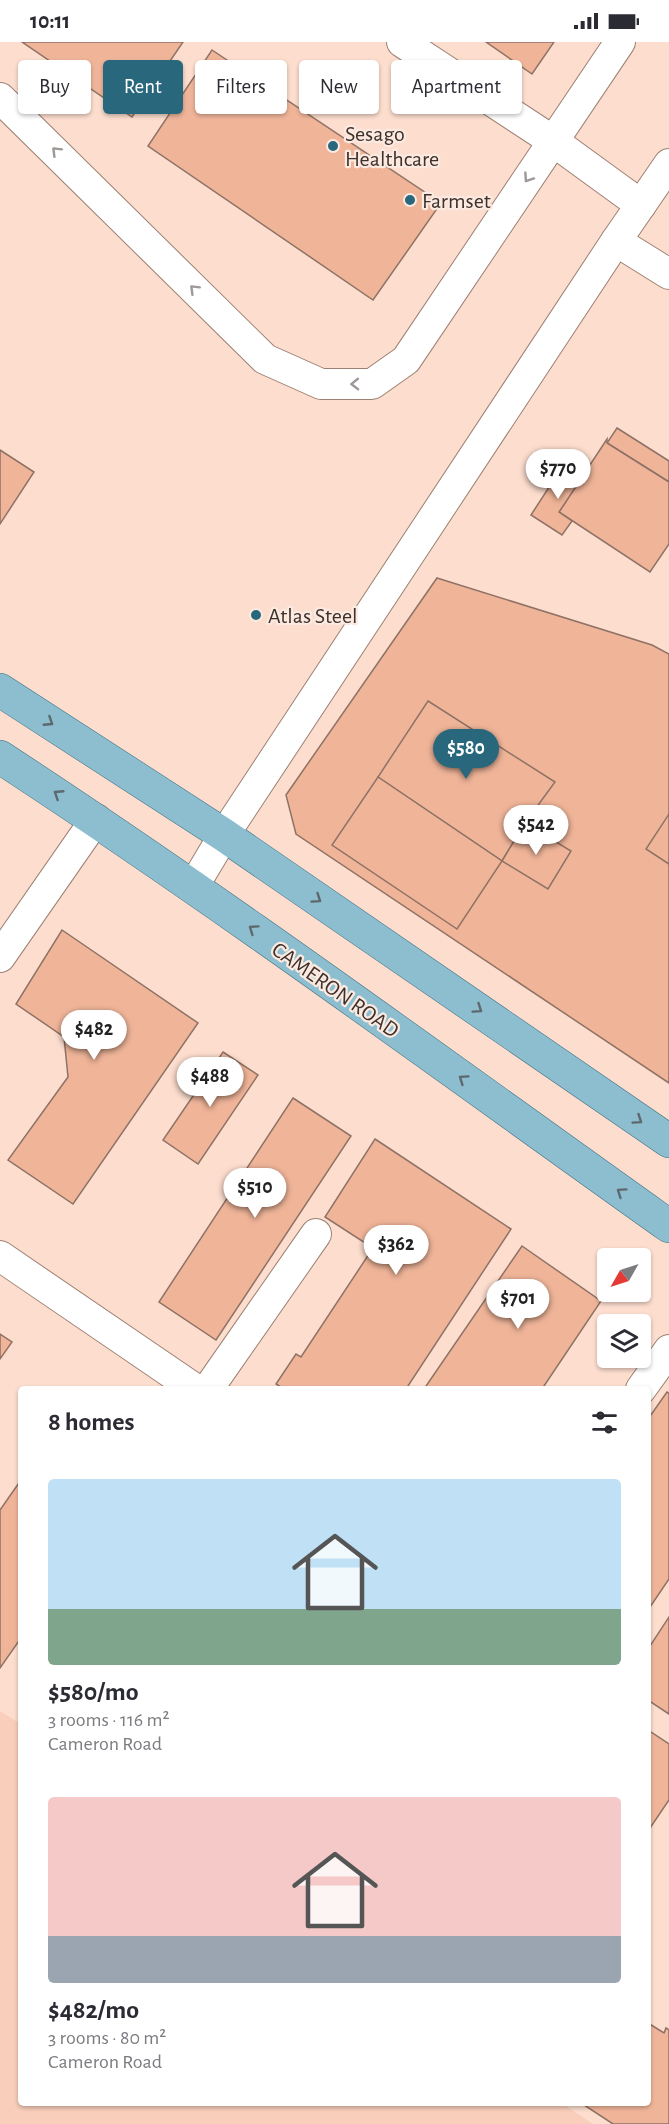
<!DOCTYPE html>
<meta charset="utf-8">
<style>
:root{--surface:#fff;--page:#f2f2f3;--text:#2b2b33;--muted:#7c7c81;--accent:#28677c}
body{margin:0;font-family:"Alegreya Sans",sans-serif;background:var(--page);color:var(--text);height:100vh;display:flex;flex-direction:column;font-size:22px;white-space:nowrap}
*{box-sizing:border-box;margin:0}
p{font-size:20px;color:var(--muted)}
.icon{flex:none;width:33px;height:33px;fill:none;stroke:currentColor;stroke-width:2;stroke-linecap:round;stroke-linejoin:round}
.map{position:relative;flex:1;overflow:hidden}
.panel{position:absolute;left:18px;top:1344px;width:633px;height:720px;display:flex;flex-direction:column;background:var(--surface);border-radius:6px;box-shadow:0 2px 4px #0004}
.panel>*{flex:none}
.banner{position:absolute;left:18px;top:18px;width:633px;height:54px;display:flex;gap:12px}
.needle{width:39px;rotate:231deg}
.controls{position:absolute;left:597px;top:1206px;display:grid;gap:12px}
.controls a{display:grid;place-items:center;width:54px;height:54px;border-radius:6px;background:var(--surface);box-shadow:0 2px 4px #0004;font-size:30px}
.price{position:absolute;translate:-50% -51px;padding:0 14px;border-radius:21px;background:#fff;color:#222;font-size:20px;line-height:39px;filter:drop-shadow(0 2px 3px #0008)}
.price::after{content:'';position:absolute;left:50%;top:36px;width:18px;height:14px;margin-left:-9px;background:inherit;clip-path:polygon(0 0,100% 0,50% 100%)}
.price.current{background:var(--accent);color:#fff}
ul{padding:0;list-style:none}
li{display:grid;align-content:center;gap:12px;height:318px;padding:0 30px}
li span{display:grid;place-items:center;height:186px;border-radius:6px;color:#555}
li>.icon{margin-inline-start:auto}
span .icon{width:108px;height:108px;fill:#fffc;stroke-width:1}
li b{font-size:26px}
h2{display:flex;justify-content:space-between;align-items:center;height:72px;padding:0 30px;font-size:26px}
.tag{padding:0 21px;border-radius:6px;background:var(--surface);box-shadow:0 2px 4px #0004;font-size:21px;line-height:54px}
.tag.current{background:var(--accent);color:#fff}
.status{display:flex;justify-content:space-between;align-items:center;height:42px;padding:0 30px;background:var(--surface);direction:ltr}
.status svg{height:16px;fill:currentColor}
.map>svg:first-child{display:block}
.built{fill:#fcddce;fill-rule:evenodd}
.green{fill:#f9ceba}
.building{fill:#f0b599;stroke:#8e7265;stroke-width:1.5}
.lines{fill:none;stroke-linecap:round;stroke-linejoin:round}
.minor-casing{stroke:#9c8073;stroke-width:32}
.major-casing{stroke:#3e7182;stroke-width:34}
.minor{stroke:#fff;stroke-width:30}
.major{stroke:#8cbed0;stroke-width:33}
.oneway{stroke:#9e9896}
.oneway2{stroke:#5d696e}
.poi-dot{fill:#28677c;stroke:#fce9e0;stroke-width:2}
.labels{text-anchor:middle;stroke-width:4.5;stroke-linejoin:round;paint-order:stroke}
.poi-label{font-size:22px;fill:#3d312c;stroke:#fce9e0;text-anchor:start}
.street-label{font-size:22px;fill:#3d312c;stroke:#fce9e0}
</style>
<div class="status"><b>10:11</b><svg viewBox="0 0 49 12"><path d="M0 12V9h3v3zM5 12V6h3v6zM10 12V3h3v9zM15 12V0h3v12zM26 1h20v11H26zM47 4h2v5h-2z"/></svg></div>
<div class="map">
<svg width="669" height="2082" viewBox="0 0 669 2082">
<rect width="100%" height="100%" fill="#fce9e0"/>
<!-- built -->
<path class="built" d="M0,0H669V2082H593L562,2061H648V1347H21V1682L0,1669ZM608,1216H640V1250H608ZM608,1282H640V1316H608Z"/>
<!-- green -->
<polygon class="green" points="0,1669 21,1682 21,2061 562,2061 593,2082 0,2082"/>
<!-- building -->
<g class="building">
<polygon points="22,0 183,0 132,75"/>
<polygon points="486,0 554,0 532,32"/>
<polygon points="212,8 441,161 373,258 148,104"/>
<polygon points="617,386 669,419 669,440 607,401"/>
<polygon points="607,397 607,401 669,440 669,502 650,530 559,470"/>
<polygon points="0,408 34,430 0,482"/>
<polygon points="564,422 583,434 559,470 572,479 562,493 531,473"/>
<polygon points="437,536 652,603 669,612 669,1041 296,792 286,753"/>
<polygon points="428,659 555,740 525,781 502,819 378,735"/>
<polygon points="378,735 502,819 457,887 332,803"/>
<polygon points="669,772 669,822 646,807"/>
<polygon points="525,781 571,809 548,847 502,819"/>
<polygon points="62,888 198,981 73,1162 8,1118 68,1035 64,995 16,962"/>
<polygon points="223,1010 258,1033 198,1122 163,1098"/>
<polygon points="293,1056 351,1094 216,1298 159,1260"/>
<polygon points="375,1097 511,1187 406,1347 284,1347 276,1342 296,1312 301,1315 373,1206 325,1175"/>
<polygon points="522,1204 601,1259 542,1347 424,1347"/>
<polygon points="0,1292 12,1300 0,1317"/>
<polygon points="667,1350 669,1351 669,1537 648,1568 648,1377"/>
<polygon points="21,1438 21,1596 0,1626 0,1468"/>
<polygon points="669,1575 669,1672 648,1658 648,1607"/>
<polygon points="648,1688 669,1702 669,1758 648,1789"/>
<polygon points="648,1981 664,1991 666,1986 669,1988 669,2082 613,2082 581,2061 648,2061"/>
</g>
<g class="lines">
<!-- minor casing -->
<g class="minor-casing">
<g id="minor">
<polyline points="402,0 553,99 641,163"/>
<polyline points="0,56 265,317 321,342 372,342 406,318 620,0"/>
<polyline points="616,199 669,232"/>
<polyline points="193,845 224,793 616,199 669,122"/>
<polyline points="0,915 96,777"/>
<polyline points="0,1214 195,1347"/>
<polyline points="208,1347 316,1192"/>
<polyline points="641,1347 669,1308"/>
</g>
</g>
<!-- major casing -->
<g class="major-casing">
<g id="major">
<polyline points="0,648 224,793 669,1099"/>
<path d="M0,715C228,864 447,1026 669,1184"/>
</g>
</g>
<!-- minor -->
<use href="#minor" class="minor"/>
<!-- major -->
<use href="#major" class="major"/>
</g>
<!-- one-way arrows -->
<defs><path id="oneway-chevron" d="M-2-3.5L2.5 0L-2 3.5" fill="none" stroke-width="1.6" stroke-linecap="round" stroke-linejoin="round" transform="scale(1.5)"/></defs>
<g class="oneway">
<use href="#oneway-chevron" transform="translate(56 109) rotate(-135)"/>
<use href="#oneway-chevron" transform="translate(528 136) rotate(124)"/>
<use href="#oneway-chevron" transform="translate(194 247) rotate(-135)"/>
<use href="#oneway-chevron" transform="translate(355 342) rotate(179)"/>
</g>
<g class="oneway2">
<use href="#oneway-chevron" transform="translate(49 680) rotate(33)"/>
<use href="#oneway-chevron" transform="translate(58 752) rotate(-147)"/>
<use href="#oneway-chevron" transform="translate(317 857) rotate(34)"/>
<use href="#oneway-chevron" transform="translate(253 887) rotate(-145)"/>
<use href="#oneway-chevron" transform="translate(478 967) rotate(34)"/>
<use href="#oneway-chevron" transform="translate(463 1037) rotate(-145)"/>
<use href="#oneway-chevron" transform="translate(638 1078) rotate(34)"/>
<use href="#oneway-chevron" transform="translate(621 1150) rotate(-145)"/>
</g>
<!-- markers -->
<g class="poi-dot">
<circle cx="333" cy="104" r="6"/>
<circle cx="410" cy="158" r="6"/>
<circle cx="256" cy="573" r="6"/>
</g>
<g class="labels">
<!-- poi labels -->
<g class="poi-label">
<text x="345" y="99">Sesago<tspan x="345" dy="25">Healthcare</tspan></text>
<text x="422" y="166">Farmset</text>
<text x="268" y="581">Atlas Steel</text>
</g>
<!-- street labels -->
<g class="street-label">
<text transform="translate(336 947) rotate(35)" y="8">CAMERON ROAD</text>
</g>
</g>
</svg>
<div class="controls">
<a><svg class="needle" viewBox="-14 -14 28 28"><path d="M0-13l5 13h-10z" fill="#e53935"/><path d="M0 13l5-13h-10z" fill="#7c7c81"/></svg></a>
<a><svg class="icon" aria-label="layers" viewBox="0 0 24 24"><path d="M12 4l9 5-9 5-9-5zM3 14l9 5 9-5"/></svg></a>
</div>
<b class="price" style="left:558px;top:458px">$770</b>
<b class="price current" style="left:466px;top:738px">$580</b>
<b class="price" style="left:536px;top:814px">$542</b>
<b class="price" style="left:94px;top:1019px">$482</b>
<b class="price" style="left:210px;top:1066px">$488</b>
<b class="price" style="left:255px;top:1177px">$510</b>
<b class="price" style="left:396px;top:1234px">$362</b>
<b class="price" style="left:518px;top:1288px">$701</b>
<div class="banner">
<a class="tag">Buy</a>
<a class="tag current">Rent</a>
<a class="tag">Filters</a>
<a class="tag">New</a>
<a class="tag">Apartment</a>
</div>
<section class="panel">
<h2>8 homes<svg class="icon" aria-label="filters" viewBox="0 0 24 24"><path d="M4 7h16M4 17h16"/><circle cx="9" cy="7" r="2"/><circle cx="15" cy="17" r="2"/></svg></h2>
<ul>
<li><span style="background:linear-gradient(#bfe0f5 70%,#7fa58c 0)"><svg class="icon" aria-label="home" viewBox="0 0 24 24"><path d="M3 11l9-7 9 7M6 9v11h12V9"/></svg></span><div><b>$580/mo</b><p>3 rooms · 116 m²</p><p>Cameron Road</p></div></li>
<li><span style="background:linear-gradient(#f6c9c9 75%,#9aa5b1 0)"><svg class="icon" aria-label="home" viewBox="0 0 24 24"><path d="M3 11l9-7 9 7M6 9v11h12V9"/></svg></span><div><b>$482/mo</b><p>3 rooms · 80 m²</p><p>Cameron Road</p></div></li>
</ul>
</section>
</div>
